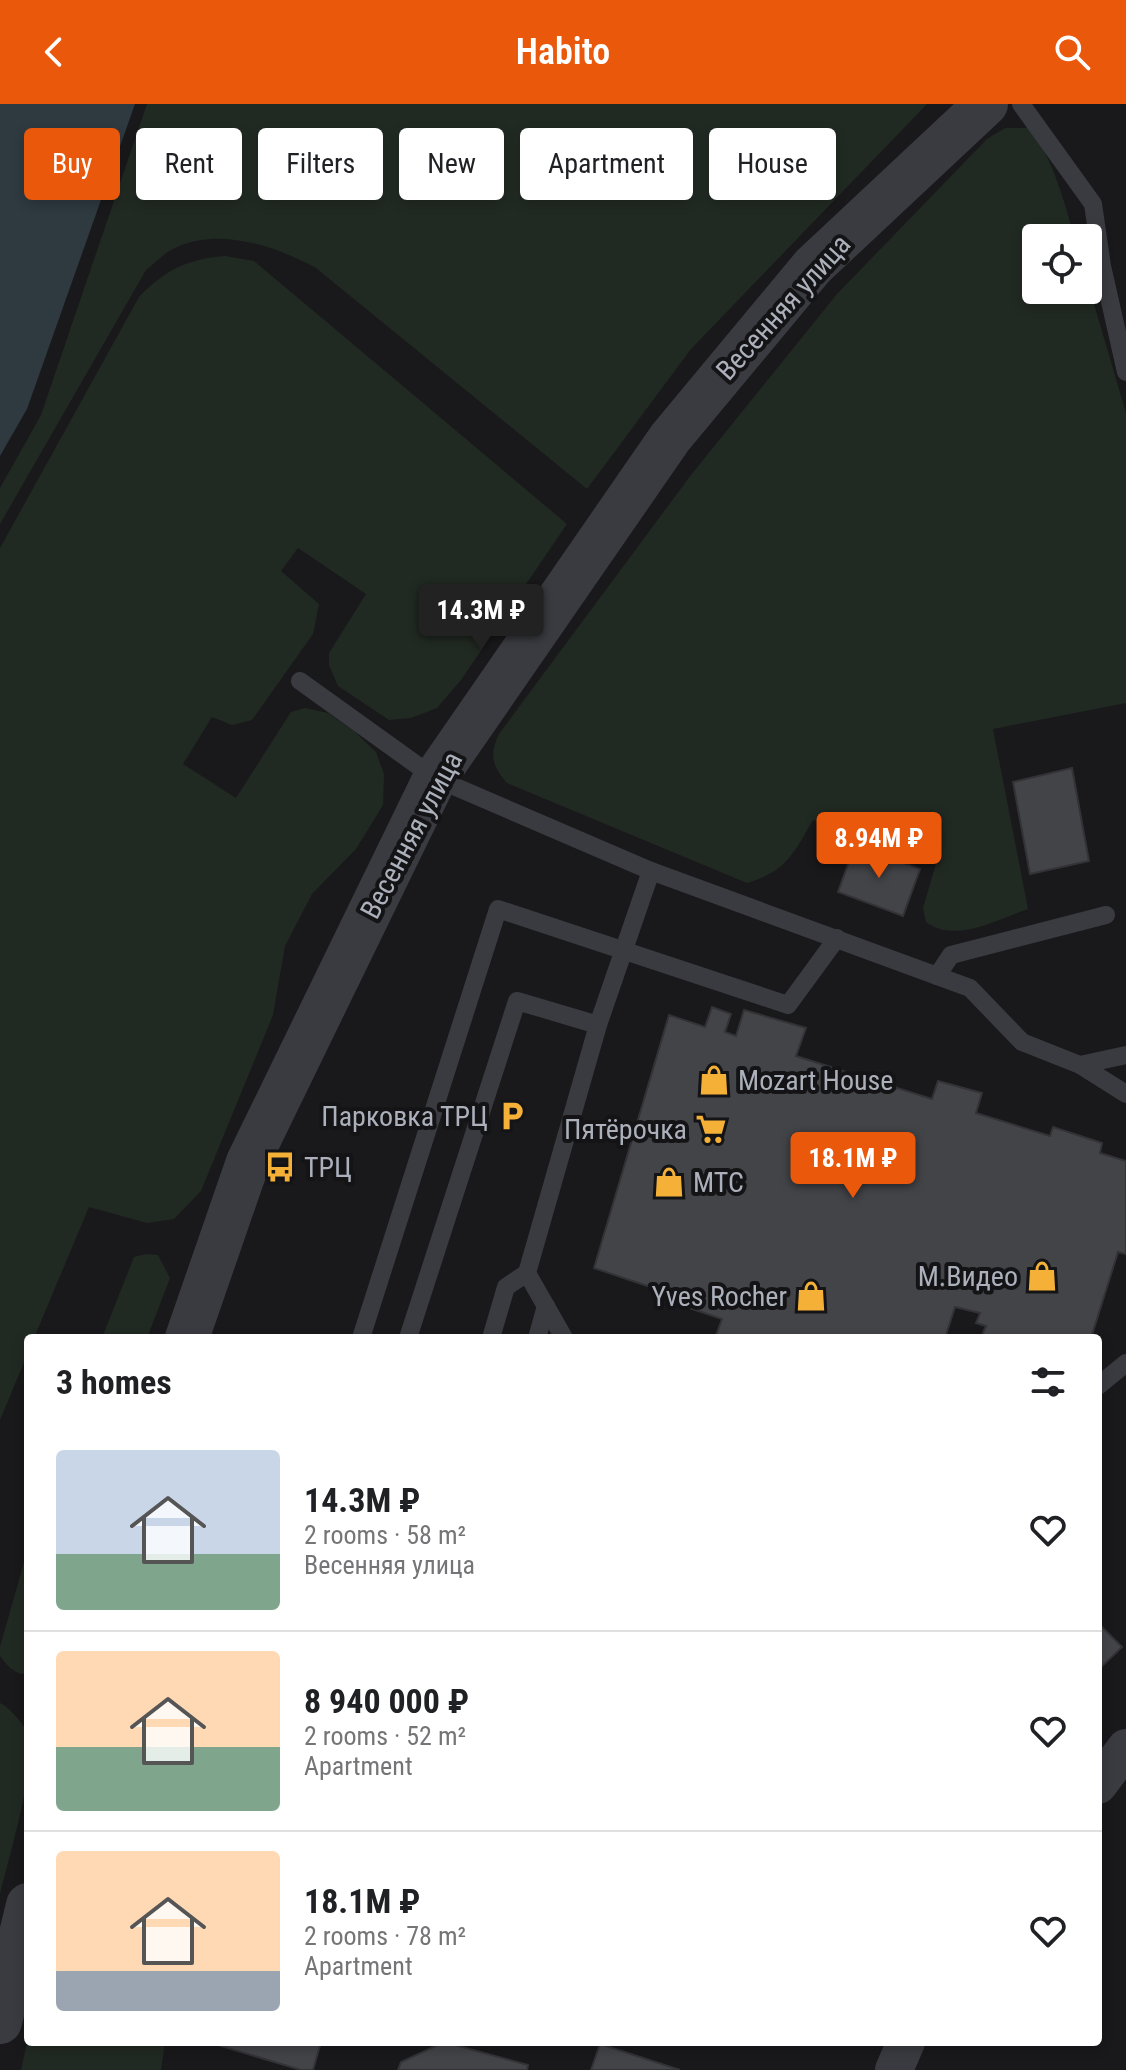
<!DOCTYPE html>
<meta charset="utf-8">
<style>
:root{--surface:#fff;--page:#f6f6f6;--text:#202124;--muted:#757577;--line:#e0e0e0;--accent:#ea580c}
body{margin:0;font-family:"Roboto Condensed",sans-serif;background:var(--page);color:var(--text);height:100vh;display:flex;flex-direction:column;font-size:30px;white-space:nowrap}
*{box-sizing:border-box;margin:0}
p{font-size:26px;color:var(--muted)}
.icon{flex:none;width:44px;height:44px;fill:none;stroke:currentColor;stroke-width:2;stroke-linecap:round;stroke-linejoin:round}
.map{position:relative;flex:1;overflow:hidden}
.details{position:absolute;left:24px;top:1230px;width:1078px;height:712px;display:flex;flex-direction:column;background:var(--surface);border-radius:8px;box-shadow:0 4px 12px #0003}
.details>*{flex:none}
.hud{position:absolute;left:24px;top:24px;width:1078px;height:72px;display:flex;gap:16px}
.fabs{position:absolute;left:1022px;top:120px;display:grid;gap:16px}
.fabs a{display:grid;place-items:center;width:80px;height:80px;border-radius:8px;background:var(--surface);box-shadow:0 4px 12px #0003;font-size:40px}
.price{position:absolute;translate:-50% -68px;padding:0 18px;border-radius:8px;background:var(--accent);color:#fff;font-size:26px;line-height:52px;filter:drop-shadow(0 2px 4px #0008)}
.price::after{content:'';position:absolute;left:50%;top:48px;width:24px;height:18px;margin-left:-12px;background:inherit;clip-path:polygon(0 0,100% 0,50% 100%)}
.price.active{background:#222;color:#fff}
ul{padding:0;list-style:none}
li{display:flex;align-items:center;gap:24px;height:200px;padding:0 32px}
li+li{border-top:2px solid var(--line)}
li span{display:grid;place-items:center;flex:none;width:224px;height:160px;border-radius:8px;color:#555}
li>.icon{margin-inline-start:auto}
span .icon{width:96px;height:96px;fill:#fffc;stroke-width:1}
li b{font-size:34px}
h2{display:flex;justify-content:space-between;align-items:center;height:96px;padding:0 32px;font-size:34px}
.pill{padding:0 28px;border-radius:8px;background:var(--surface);box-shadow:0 4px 12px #0003;font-size:28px;line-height:72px}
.pill.active{background:var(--accent);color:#fff}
header{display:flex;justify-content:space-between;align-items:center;height:104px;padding:0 32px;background:var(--accent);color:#fff;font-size:36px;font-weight:600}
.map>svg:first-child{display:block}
.green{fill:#212a22}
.water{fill:#2e3940}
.building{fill:#434448;stroke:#333337;stroke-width:2}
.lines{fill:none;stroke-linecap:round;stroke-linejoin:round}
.service{stroke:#3a3b40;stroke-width:18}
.minor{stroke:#3a3b40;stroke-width:38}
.tertiary{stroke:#3a3b40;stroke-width:44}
.labels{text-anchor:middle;stroke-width:8;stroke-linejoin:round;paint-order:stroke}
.street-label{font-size:28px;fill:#abb0bb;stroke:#141416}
.poi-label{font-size:28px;fill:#abb0bb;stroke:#141416;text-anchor:end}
</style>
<header><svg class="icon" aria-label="back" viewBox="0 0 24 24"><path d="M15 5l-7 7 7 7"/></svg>Habito<svg class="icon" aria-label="search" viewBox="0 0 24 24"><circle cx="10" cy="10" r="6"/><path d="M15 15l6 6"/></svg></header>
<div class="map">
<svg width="1126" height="1966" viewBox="0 0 1126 1966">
<rect width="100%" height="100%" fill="#19191b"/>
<!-- green -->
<g class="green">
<path d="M147,0H927L691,245L587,385L316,164C275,142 216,121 171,146C162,151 154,160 146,166L0,420V384L41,311Z"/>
<path d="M1005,24H1029C1054,56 1063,95 1075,134H1036V186H1088V180L1126,309V599L993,625L1028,805C998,815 955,840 926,818L923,804L937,756L813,716C793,750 787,767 747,779L507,679C492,662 489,650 499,630L691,371L837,190L987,35Z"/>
<path d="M225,152L254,157L567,420L461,576L437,604L411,614L389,616L338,582L329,561V549L366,490L298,444L281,467L319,500L313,530L252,616L232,621L212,613L183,660L236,694L291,608L305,604L328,609L354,627L376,648L384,670L383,701L356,745L312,790L285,842L273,911L201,1087L174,1115L147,1119L89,1103L34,1234H28V1249L0,1316V444L139,193C165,166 187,155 225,152Z"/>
<polygon points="146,1150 158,1151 170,1174 147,1234 102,1234 134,1153"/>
<path d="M28,1444V1570C14,1571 8,1562 0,1552V1543Z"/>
<path d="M0,1599C9,1603 25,1621 28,1631C37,1663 8,1755 0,1790Z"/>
<polygon points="28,1934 28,1938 165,1938 161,1966 21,1966"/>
</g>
<!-- water -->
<polygon class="water" points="0,0 135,0 27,305 0,352"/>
<!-- building -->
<g class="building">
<polygon points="1072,664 1089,757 1030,770 1013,678"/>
<polygon points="855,741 920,765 903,812 838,788"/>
<polygon points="712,903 731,910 725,928 736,932 744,906 806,924 796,952 932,995 938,977 982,989 976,1009 1050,1032 1053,1023 1102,1039 1100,1049 1126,1057 1126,1150 1118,1148 1091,1234 981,1234 986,1222 976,1219 980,1209 955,1203 945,1234 715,1234 722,1215 675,1199 677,1192 594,1164 669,911 705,923"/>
<polygon points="1098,1519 1122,1543 1098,1566"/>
<polygon points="208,1938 321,1938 313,1966 301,1966"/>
<polygon points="444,1938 528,1961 527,1966 398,1966 401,1958"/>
<polygon points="600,1940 680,1966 591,1966"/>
</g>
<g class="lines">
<!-- service -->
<g class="service">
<polyline points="1021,0 1093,100 1102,162 1126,268"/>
<polyline points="300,577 435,674 651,767 970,884 1022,938 1080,961 1126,951"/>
<polyline points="937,872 951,851 1106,811"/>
<polyline points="1080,961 1126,990"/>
<polyline points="361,1234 498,805 788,901 837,834"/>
<polyline points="408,1234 517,897 598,921"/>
<polyline points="491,1234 506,1183 527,1169"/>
<polyline points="537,1234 546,1202"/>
<polyline points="564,1234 527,1169 598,921 651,767"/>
<polyline points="1098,1282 1126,1259"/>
</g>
<!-- minor -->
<g class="minor">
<polyline points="1098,1681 1126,1644"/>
<polyline points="894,1966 906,1938"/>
</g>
<!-- tertiary -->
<g class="tertiary">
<polyline points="187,1234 248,1058 435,674 670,334 813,162 986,0"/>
<polyline points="0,1918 28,1801"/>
</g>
</g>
<!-- icons -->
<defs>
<g id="shop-bare" transform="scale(2.4)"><path d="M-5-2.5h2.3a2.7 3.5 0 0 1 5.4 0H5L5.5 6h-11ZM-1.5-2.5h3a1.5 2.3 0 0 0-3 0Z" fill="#f5b137" stroke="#141416" stroke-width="2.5" paint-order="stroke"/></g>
<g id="parking-bare" transform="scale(2.4)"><path d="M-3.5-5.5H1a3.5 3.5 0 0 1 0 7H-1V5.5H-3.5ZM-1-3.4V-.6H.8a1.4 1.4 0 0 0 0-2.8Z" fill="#f5b137" stroke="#141416" stroke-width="2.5" paint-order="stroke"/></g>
<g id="supermarket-bare" transform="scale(2.4)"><path d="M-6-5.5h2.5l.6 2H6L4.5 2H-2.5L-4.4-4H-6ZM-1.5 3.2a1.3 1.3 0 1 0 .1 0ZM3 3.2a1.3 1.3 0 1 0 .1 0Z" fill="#f5b137" stroke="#141416" stroke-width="2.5" paint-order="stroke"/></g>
<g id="bus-bare" transform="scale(2.4)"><path d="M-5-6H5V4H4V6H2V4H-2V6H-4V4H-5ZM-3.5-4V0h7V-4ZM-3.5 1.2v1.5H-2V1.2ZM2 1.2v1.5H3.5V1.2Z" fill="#f5b137" stroke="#141416" stroke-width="2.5" paint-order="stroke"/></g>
</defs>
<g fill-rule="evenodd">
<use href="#shop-bare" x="714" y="976"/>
<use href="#parking-bare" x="512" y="1012"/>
<use href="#supermarket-bare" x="711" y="1025"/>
<use href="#bus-bare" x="280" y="1063"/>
<use href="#shop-bare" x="669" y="1078"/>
<use href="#shop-bare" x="1042" y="1172"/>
<use href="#shop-bare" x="811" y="1192"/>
</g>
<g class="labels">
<!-- street labels -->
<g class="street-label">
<text transform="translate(783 203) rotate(-48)" y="10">Весенняя улица</text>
<text transform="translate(411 731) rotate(-62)" y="10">Весенняя улица</text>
</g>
<!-- poi labels -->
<g class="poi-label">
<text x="738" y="986" text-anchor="start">Mozart House</text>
<text x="488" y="1022">Парковка ТРЦ</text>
<text x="687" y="1035">Пятёрочка</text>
<text x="304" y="1073" text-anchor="start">ТРЦ</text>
<text x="693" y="1088" text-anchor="start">МТС</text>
<text x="1018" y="1182">М.Видео</text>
<text x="787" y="1202">Yves Rocher</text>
</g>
</g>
</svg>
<div class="fabs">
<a><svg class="icon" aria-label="locate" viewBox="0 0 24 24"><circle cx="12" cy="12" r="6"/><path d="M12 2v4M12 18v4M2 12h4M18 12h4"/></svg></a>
</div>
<b class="price active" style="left:481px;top:548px">14.3M ₽</b>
<b class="price" style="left:879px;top:776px">8.94M ₽</b>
<b class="price" style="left:853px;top:1096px">18.1M ₽</b>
<div class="hud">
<a class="pill active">Buy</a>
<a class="pill">Rent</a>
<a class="pill">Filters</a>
<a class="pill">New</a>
<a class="pill">Apartment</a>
<a class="pill">House</a>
</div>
<section class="details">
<h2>3 homes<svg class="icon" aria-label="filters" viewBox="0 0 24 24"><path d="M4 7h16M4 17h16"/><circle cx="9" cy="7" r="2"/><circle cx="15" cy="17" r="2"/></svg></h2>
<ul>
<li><span style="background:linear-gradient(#c9d6e8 65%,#7fa58c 0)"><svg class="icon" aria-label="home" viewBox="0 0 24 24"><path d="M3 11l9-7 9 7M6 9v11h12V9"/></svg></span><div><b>14.3M ₽</b><p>2 rooms · 58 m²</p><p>Весенняя улица</p></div><svg class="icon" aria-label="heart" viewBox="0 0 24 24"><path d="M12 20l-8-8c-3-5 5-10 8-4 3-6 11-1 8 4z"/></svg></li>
<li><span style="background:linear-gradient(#ffd9b3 60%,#7fa58c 0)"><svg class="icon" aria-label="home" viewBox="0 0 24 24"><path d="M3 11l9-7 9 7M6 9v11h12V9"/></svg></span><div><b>8 940 000 ₽</b><p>2 rooms · 52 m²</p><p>Apartment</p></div><svg class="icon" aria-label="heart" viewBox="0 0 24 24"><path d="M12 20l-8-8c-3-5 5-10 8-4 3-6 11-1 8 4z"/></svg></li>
<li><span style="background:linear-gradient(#ffd9b3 75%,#9aa5b1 0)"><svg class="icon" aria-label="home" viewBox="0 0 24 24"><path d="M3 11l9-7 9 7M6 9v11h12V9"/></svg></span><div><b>18.1M ₽</b><p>2 rooms · 78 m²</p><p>Apartment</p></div><svg class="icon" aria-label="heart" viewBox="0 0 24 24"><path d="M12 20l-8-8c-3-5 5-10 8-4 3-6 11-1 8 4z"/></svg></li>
</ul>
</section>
</div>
